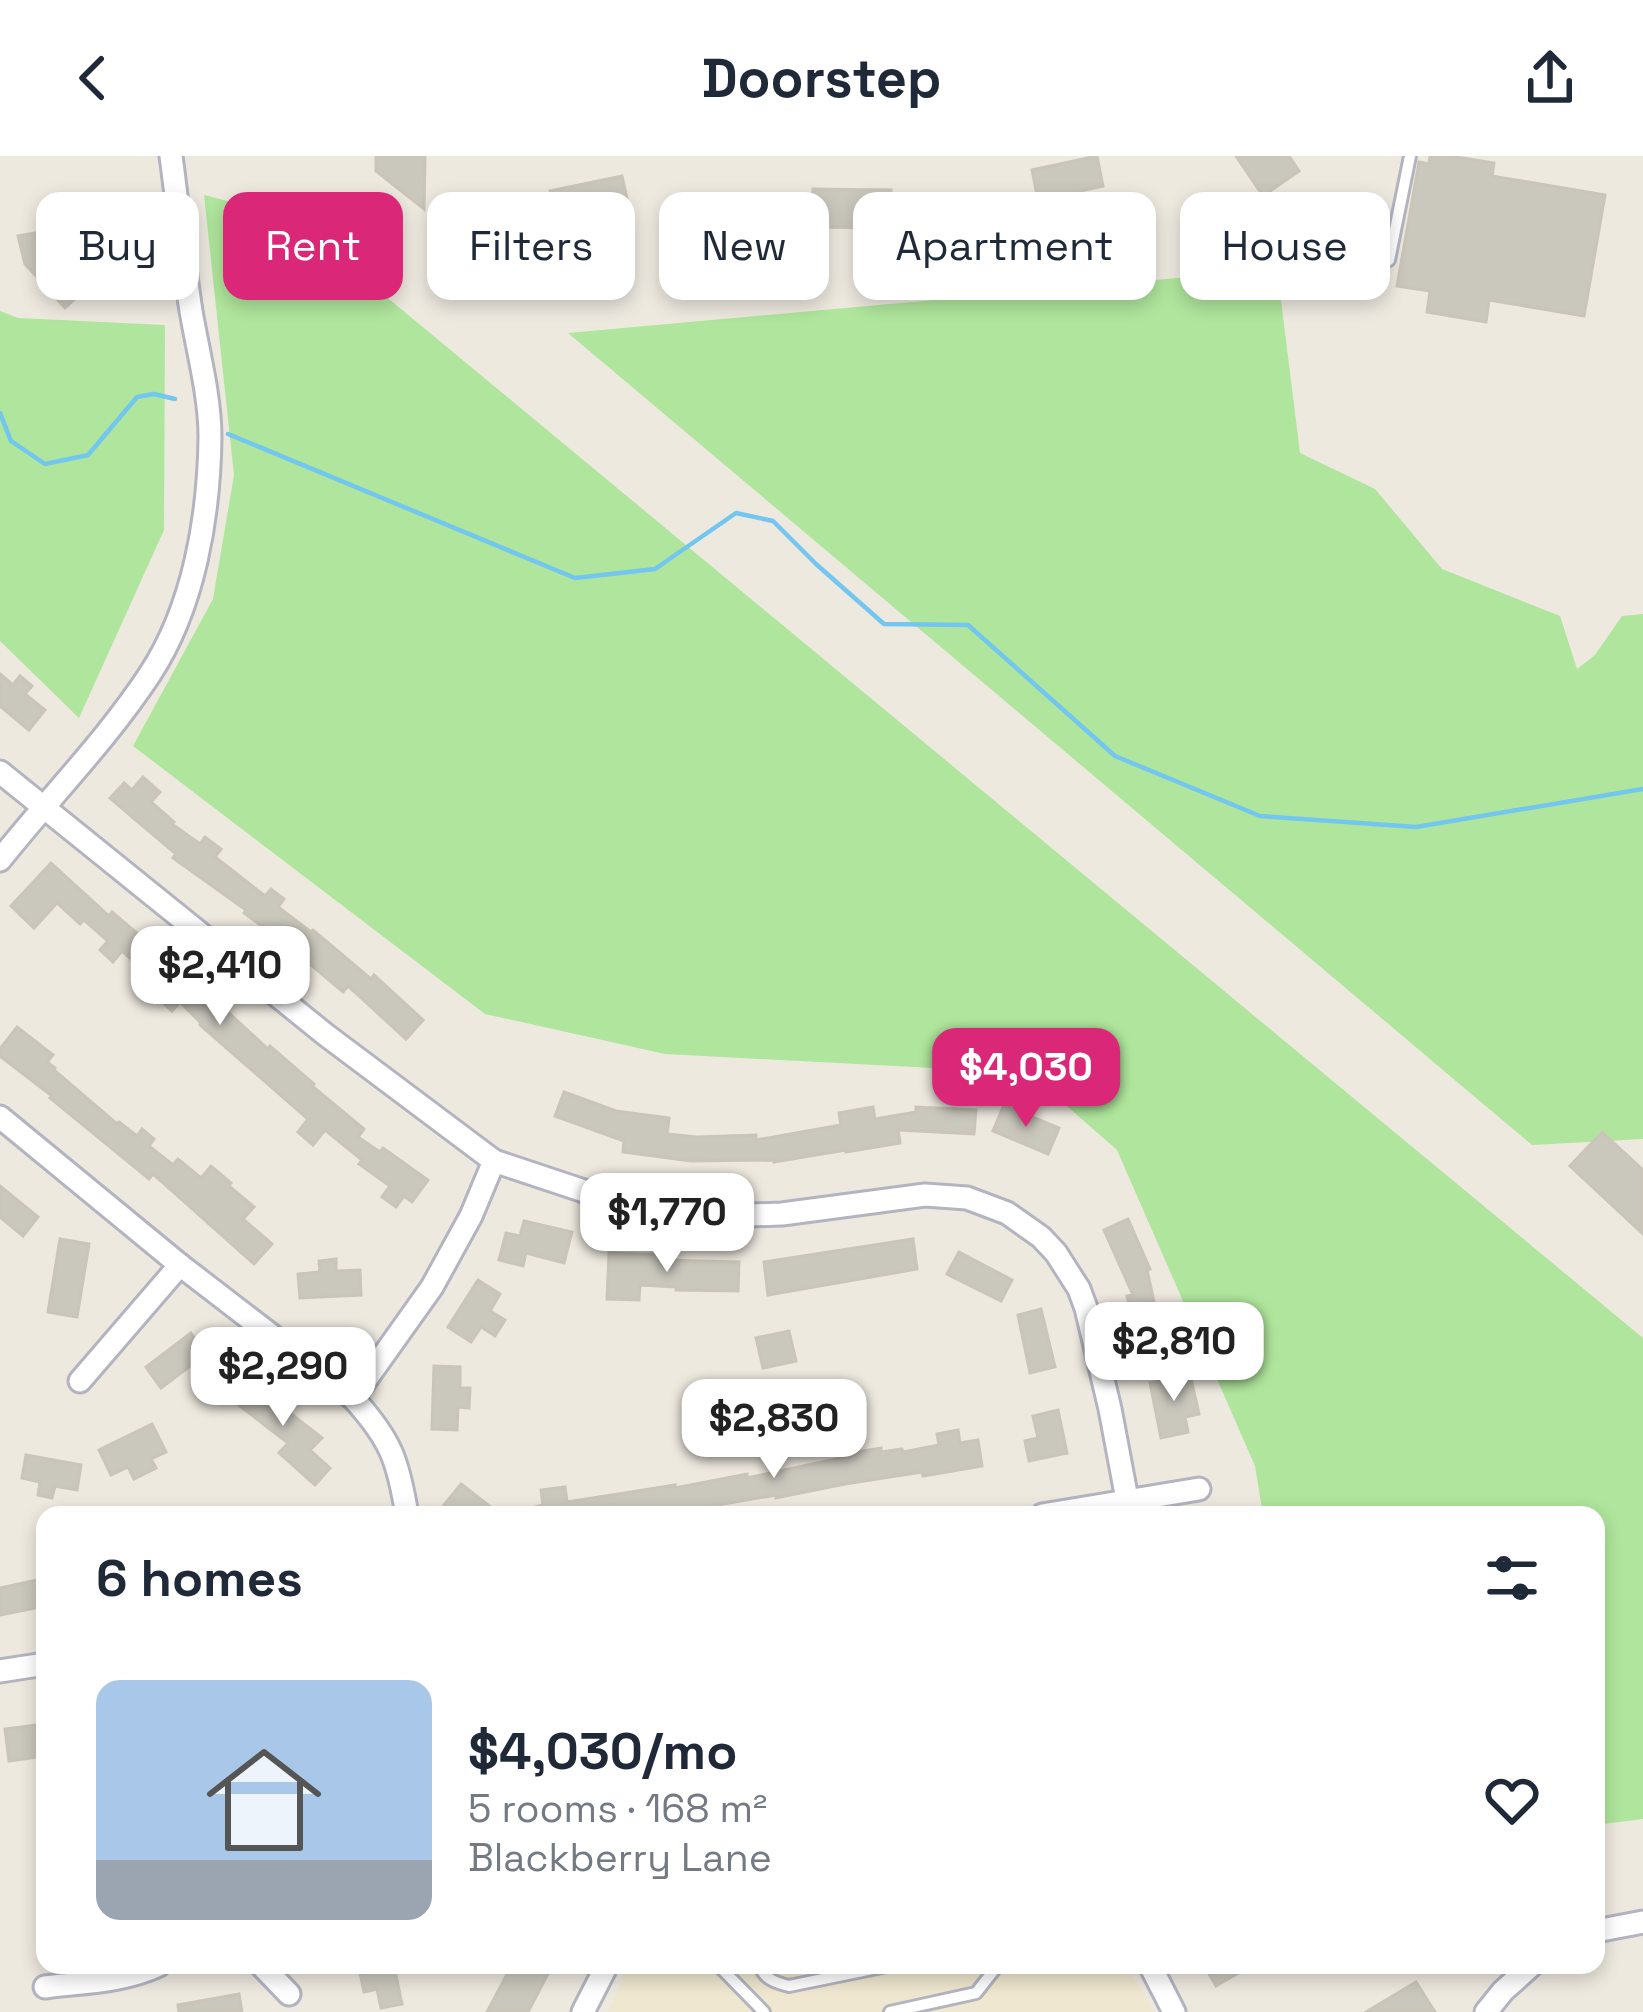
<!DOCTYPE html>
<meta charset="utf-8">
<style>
:root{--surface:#fff;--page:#f2f2f3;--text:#1f2937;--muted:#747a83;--line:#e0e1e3;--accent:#db2777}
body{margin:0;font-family:"Space Grotesk",sans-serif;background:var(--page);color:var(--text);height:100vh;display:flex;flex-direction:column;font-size:45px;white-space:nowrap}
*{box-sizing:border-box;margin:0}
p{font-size:39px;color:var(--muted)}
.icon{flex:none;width:66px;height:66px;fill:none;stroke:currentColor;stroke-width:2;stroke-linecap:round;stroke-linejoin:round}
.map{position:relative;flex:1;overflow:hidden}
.panel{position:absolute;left:36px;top:1350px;width:1569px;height:468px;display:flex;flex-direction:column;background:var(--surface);border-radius:24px;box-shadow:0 6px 18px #0003}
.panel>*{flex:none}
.top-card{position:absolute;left:36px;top:36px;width:1572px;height:108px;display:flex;gap:24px}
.price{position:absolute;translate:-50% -102px;padding:0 27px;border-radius:24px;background:#fff;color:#222;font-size:39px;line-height:78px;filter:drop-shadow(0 3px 6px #0008)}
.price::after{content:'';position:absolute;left:50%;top:72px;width:36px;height:27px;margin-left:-18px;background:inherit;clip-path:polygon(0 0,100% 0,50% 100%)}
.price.selected{background:var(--accent);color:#fff}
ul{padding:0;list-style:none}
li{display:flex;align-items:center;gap:36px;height:300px;padding:0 60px}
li+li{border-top:3px solid var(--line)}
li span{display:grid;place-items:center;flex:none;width:336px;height:240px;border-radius:24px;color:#555}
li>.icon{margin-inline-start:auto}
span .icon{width:144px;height:144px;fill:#fffc;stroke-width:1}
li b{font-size:51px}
h2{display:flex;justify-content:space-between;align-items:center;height:144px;padding:0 60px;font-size:51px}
.tag{padding:0 42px;border-radius:24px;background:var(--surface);box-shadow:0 6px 18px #0003;font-size:42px;line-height:108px}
.tag.selected{background:var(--accent);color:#fff}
header{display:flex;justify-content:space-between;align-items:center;height:156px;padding:0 60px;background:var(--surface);font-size:54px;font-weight:800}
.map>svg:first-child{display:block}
.education{fill:#efe7cf}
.green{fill:#afe59c}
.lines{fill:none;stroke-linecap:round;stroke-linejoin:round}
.stream{stroke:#72c6f0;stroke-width:4.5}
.building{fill:#cac7bd;stroke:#cac5b8;stroke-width:3}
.service-casing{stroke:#b3b4c0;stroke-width:16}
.minor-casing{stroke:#b3b4c0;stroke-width:27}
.service{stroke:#fff;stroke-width:10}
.minor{stroke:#fff;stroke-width:21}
</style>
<header><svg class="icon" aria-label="back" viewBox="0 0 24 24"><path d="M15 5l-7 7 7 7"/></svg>Doorstep<svg class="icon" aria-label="share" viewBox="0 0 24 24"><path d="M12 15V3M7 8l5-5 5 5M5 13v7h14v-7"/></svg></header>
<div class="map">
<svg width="1643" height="1856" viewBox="0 0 1643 1856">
<rect width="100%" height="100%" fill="#eee9df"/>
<!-- education -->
<polygon class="education" points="633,1809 1126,1809 1154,1856 608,1856 624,1821"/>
<!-- green -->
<g class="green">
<polygon points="204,39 290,61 1643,1182 1643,1663 1596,1669 1596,1359 1263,1359 1255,1310 1117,994 1029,917 665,898 485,858 133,590 213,443 234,319"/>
<polygon points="1277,113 1300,297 1375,333 1442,413 1560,460 1577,513 1595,499 1622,460 1643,458 1643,983 1532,989 568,177"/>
<polygon points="0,155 18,162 165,169 164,374 79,562 0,485"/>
</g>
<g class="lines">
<!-- stream -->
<g class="stream">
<polyline points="0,257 11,285 45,308 88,299 137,241 154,238 175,243"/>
<polyline points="228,278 575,422 655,413 736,357 773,365 816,408 884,468 968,469 1115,600 1260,660 1416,671 1643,633"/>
</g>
</g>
<!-- building -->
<g class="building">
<polygon points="376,0 425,0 424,53 376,15"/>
<polygon points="1097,0 1103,30 1038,44 1032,14"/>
<polygon points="1236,0 1289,0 1299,15 1263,40"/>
<polygon points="1430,0 1450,0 1494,7 1492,20 1605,39 1584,160 1489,144 1486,166 1427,156 1430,135 1397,130 1419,6 1429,8"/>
<polygon points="622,20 630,56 558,72 550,35"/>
<polygon points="813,33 891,34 891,72 812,71"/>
<polygon points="61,73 102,118 65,152 25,108 18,80 35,77 38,93"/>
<polygon points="0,518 13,529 20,520 32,530 25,538 45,554 29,574 0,550"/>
<polygon points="143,621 160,636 151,646 174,666 172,668 200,688 205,681 221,693 215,701 265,740 271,733 284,743 278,751 311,776 313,774 371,823 374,819 423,864 406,883 348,830 343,836 284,786 244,757 246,754 173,702 176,698 110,642 124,627 132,634"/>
<polygon points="51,707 109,760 112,756 166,802 167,800 268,893 270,890 314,928 312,930 364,973 358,981 380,996 383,992 428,1024 412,1046 404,1040 396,1051 382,1041 390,1030 359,1008 362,1004 325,974 313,989 298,976 308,963 200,869 201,867 180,846 172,855 153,837 160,830 122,795 113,806 100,794 108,785 84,764 80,768 57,747 34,772 11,750"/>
<polygon points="17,871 53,899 47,906 55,912 54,914 117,968 119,966 137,980 142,973 154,983 149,990 173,1009 178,1003 201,1022 211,1010 231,1027 229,1030 254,1051 243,1063 272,1088 254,1108 153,1018 149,1023 50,942 52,940 0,900 0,893"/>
<polygon points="564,936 616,955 669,962 667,978 697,981 756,979 756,984 841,969 839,957 873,951 875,963 916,956 916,951 976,954 974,978 898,974 900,987 846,996 846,994 774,1006 774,1004 691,1005 623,996 624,985 555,960"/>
<polygon points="1004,949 1059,972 1048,998 993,975"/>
<polygon points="1602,976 1643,1014 1643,1078 1570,1010"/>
<polygon points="0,1030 38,1061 23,1080 0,1061"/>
<polygon points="1128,1063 1150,1113 1147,1114 1165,1196 1141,1202 1127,1140 1133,1139 1104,1074"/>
<polygon points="524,1065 572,1076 564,1107 526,1097 523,1110 499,1104 506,1077 520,1080"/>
<polygon points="60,1083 89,1088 77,1161 48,1156"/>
<polygon points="913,1083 917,1113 768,1139 764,1106"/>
<polygon points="959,1096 1012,1124 1001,1145 947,1118"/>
<polygon points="609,1097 661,1099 661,1104 739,1106 738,1135 676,1134 676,1131 640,1129 639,1144 607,1143"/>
<polygon points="336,1103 336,1115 360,1114 361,1139 300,1142 298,1118 320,1116 319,1105"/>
<polygon points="478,1124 500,1138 490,1155 505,1164 495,1180 481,1171 471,1186 448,1171"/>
<polygon points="1041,1153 1055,1211 1030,1217 1018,1159"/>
<polygon points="789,1175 796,1205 763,1212 756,1182"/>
<polygon points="191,1177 206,1198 161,1232 146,1211"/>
<polygon points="434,1210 460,1211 460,1232 470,1232 469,1252 458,1251 457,1274 432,1273"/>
<polygon points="1190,1218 1199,1258 1185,1261 1188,1276 1161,1282 1150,1227"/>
<polygon points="244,1221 322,1282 310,1294 330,1312 315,1329 279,1297 288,1287 228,1241"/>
<polygon points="1058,1254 1067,1297 1029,1305 1025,1285 1038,1282 1033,1260"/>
<polygon points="152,1268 166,1296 151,1303 156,1312 134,1323 128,1311 111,1319 99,1294"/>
<polygon points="958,1274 960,1287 978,1284 982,1310 923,1320 922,1316 845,1328 776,1342 776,1339 661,1359 536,1359 535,1351 543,1349 541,1334 565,1331 567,1346 675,1329 675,1332 747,1318 747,1322 841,1302 840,1299 881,1292 881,1296 902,1293 903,1296 939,1289 937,1278"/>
<polygon points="26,1299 81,1309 77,1334 55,1330 52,1342 38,1339 40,1326 22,1322"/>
<polygon points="461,1328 501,1359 457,1359 444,1349"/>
<polygon points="41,1423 45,1450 0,1459 0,1432"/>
<polygon points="45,1568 45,1600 9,1605 5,1573"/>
<polygon points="394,1809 402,1848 381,1852 377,1833 364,1836 360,1817"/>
<polygon points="512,1809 534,1809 549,1816 528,1856 487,1856"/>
<polygon points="1204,1809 1252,1809 1216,1830"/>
<polygon points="1416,1826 1435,1856 1366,1856"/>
<polygon points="239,1838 242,1856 179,1856 178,1849"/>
</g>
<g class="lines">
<!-- service casing -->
<g class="service-casing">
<g id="service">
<polyline points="1389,104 1410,0"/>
<polyline points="718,1809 764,1856"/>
<path d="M760,1809C763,1823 777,1827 789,1830L892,1809"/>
<polyline points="890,1856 976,1837 998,1809"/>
</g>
</g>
<!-- minor casing -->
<g class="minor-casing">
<g id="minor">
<polyline points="0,616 326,879 494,1005 596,1039 659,1053 720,1060 782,1058 925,1039 967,1042 1007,1057 1041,1081 1056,1097 1079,1133 1086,1152 1110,1253 1130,1359"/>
<path d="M0,704C49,642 106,585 150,518C194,451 209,361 210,281C210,240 198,196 191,155C183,103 178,52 171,0"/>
<path d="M0,961L180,1109L353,1242C391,1284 398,1304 407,1359"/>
<polyline points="80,1225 180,1109"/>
<polyline points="353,1242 432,1131 471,1060 494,1005"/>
<polyline points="1042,1359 1199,1333"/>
<polyline points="0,1515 45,1508"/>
<polyline points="1596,1775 1643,1766"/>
<polyline points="261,1809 289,1838"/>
<polyline points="1150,1809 1174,1856"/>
<path d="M45,1831C84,1826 123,1826 159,1809"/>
<polyline points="583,1856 607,1809"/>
<polyline points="1486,1856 1503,1835 1532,1809"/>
</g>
</g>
<!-- service -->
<use href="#service" class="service"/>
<!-- minor -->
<use href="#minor" class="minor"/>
</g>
</svg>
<b class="price" style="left:220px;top:872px">$2,410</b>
<b class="price selected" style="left:1026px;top:974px">$4,030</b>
<b class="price" style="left:667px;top:1119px">$1,770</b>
<b class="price" style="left:1174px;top:1248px">$2,810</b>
<b class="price" style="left:283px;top:1273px">$2,290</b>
<b class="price" style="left:774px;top:1325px">$2,830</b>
<div class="top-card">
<a class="tag">Buy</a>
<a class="tag selected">Rent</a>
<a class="tag">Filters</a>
<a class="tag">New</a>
<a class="tag">Apartment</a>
<a class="tag">House</a>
</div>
<section class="panel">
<h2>6 homes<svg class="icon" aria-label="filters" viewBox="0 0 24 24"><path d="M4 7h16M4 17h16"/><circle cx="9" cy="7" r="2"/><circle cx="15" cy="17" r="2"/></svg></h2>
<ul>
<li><span style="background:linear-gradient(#a9c7e8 75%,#9aa5b1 0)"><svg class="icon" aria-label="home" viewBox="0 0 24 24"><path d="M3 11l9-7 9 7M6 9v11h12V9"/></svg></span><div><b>$4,030/mo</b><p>5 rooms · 168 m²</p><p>Blackberry Lane</p></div><svg class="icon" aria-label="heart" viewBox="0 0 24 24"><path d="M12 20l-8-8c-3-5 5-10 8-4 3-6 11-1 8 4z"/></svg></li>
</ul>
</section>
</div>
